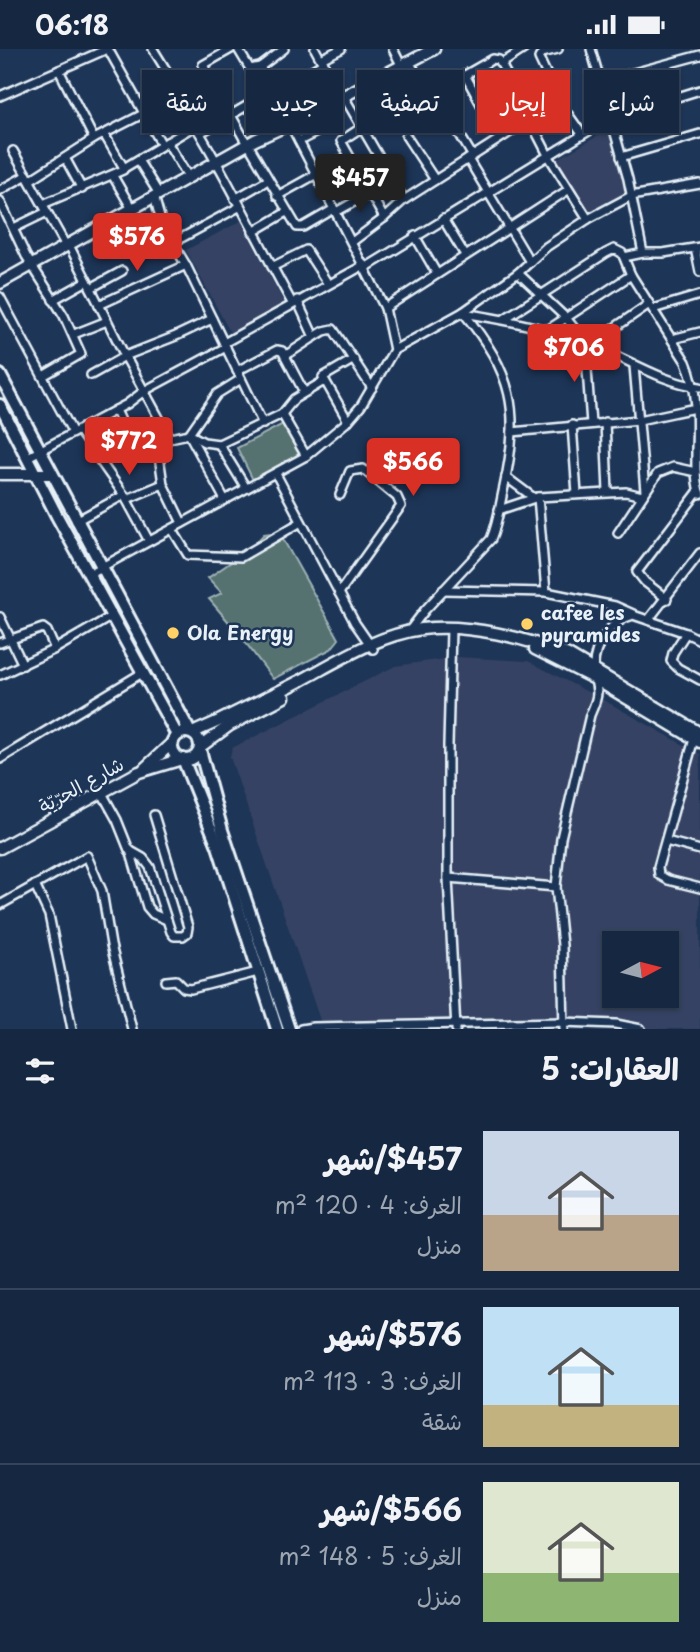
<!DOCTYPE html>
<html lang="ar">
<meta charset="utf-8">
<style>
:root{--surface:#162841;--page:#23344c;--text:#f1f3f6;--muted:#9ea6b1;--line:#35445a;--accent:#d93025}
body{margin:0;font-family:"Playpen Sans","Playpen Sans Arabic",sans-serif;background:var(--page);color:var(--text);direction:rtl;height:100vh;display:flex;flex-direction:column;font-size:26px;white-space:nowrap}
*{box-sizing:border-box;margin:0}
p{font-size:23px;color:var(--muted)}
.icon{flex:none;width:38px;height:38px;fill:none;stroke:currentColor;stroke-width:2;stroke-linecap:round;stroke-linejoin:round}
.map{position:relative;height:980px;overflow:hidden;direction:ltr}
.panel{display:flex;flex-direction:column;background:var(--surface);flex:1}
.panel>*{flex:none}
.hud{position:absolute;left:21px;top:21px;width:658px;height:63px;direction:rtl;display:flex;gap:14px}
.needle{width:46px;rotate:83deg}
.controls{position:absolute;left:602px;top:882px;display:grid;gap:14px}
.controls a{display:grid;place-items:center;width:77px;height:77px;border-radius:0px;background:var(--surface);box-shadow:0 2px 5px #0004,0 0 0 2px var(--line);font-size:35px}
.price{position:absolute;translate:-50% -60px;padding:0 16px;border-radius:7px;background:var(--accent);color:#fff;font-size:23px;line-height:46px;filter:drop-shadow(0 2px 4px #0008)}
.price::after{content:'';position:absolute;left:50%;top:42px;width:21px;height:16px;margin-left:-10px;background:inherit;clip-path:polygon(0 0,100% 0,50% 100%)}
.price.on{background:#222;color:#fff}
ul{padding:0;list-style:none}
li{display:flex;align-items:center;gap:21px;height:175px;padding:0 21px}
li+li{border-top:2px solid var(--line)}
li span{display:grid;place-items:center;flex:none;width:196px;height:140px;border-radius:0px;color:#555}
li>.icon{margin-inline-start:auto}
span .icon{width:84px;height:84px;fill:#fffc;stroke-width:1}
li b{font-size:30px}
h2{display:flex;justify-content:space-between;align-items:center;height:84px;padding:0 21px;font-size:30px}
.tag{padding:0 24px;border-radius:0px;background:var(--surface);box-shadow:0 2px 5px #0004,0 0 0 2px var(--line);font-size:24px;line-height:63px}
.tag.on{background:var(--accent);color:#fff}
.status{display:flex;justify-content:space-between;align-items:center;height:49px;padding:0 35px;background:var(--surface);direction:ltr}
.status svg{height:19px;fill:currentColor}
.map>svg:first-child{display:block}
.built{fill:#344364;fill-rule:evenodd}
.green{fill:#54716f;stroke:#9eb1b4;stroke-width:2}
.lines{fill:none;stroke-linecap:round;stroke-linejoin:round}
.street-casing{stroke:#e8f1f8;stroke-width:12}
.secondary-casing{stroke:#e8f1f8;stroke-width:15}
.primary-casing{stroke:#e8f1f8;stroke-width:16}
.street{stroke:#1d3557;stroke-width:7}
.secondary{stroke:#1d3557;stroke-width:10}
.primary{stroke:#1d3557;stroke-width:10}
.poi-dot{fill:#ffd166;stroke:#1d3557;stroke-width:2.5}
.labels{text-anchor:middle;stroke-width:5;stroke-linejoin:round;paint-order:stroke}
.poi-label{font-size:19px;font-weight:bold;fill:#e8f1f8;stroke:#1d3557;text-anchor:start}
.street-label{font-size:19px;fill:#e8f1f8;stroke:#1d3557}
</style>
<div class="status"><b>06:18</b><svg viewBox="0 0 49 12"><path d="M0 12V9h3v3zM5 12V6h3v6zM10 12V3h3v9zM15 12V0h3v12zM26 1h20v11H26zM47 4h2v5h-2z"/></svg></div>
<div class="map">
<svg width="700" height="980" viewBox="0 0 700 980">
<rect width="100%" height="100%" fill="#1d3557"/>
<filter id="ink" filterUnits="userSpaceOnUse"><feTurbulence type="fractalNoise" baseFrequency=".0143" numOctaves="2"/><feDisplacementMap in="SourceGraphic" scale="14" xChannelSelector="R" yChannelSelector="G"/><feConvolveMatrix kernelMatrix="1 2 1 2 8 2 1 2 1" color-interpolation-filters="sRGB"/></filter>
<g filter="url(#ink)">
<!-- built -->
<g class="built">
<polygon points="608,81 627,147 591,168 556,111"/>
<polygon points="241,172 286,258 232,287 186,201"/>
<path d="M457,608L528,612L609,654L700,705V980H323L230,708L232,699L395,617ZM614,894H667V947H614Z"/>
</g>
<!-- green -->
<g class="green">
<polygon points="283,375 302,411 255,435 237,399"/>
<polygon points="279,483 339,590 331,600 273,630 239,585 209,550 222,544 208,529 250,500 264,485"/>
</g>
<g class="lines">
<!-- street casing -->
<g class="street-casing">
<g id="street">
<polyline points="108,0 162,96"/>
<path d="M153,0L179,42L180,52C222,117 255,187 292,254"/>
<polyline points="231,0 203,16 247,95"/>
<polyline points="238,0 250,20 260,18 284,0"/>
<polyline points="315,0 341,48"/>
<polyline points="393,0 401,16"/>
<polyline points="558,0 542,4 539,9 560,54 582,85"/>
<polyline points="591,0 628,130 643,204 663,204 700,198"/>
<polyline points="321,10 341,0"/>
<polyline points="408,12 430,44 442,56 472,106"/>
<polyline points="501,15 524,0"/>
<polyline points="260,18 292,74"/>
<polyline points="59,21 94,90"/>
<polyline points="465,26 493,10 499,11 548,106 588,170"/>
<polyline points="600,33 700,6"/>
<polyline points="179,42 209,27"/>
<polyline points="275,43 324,14"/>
<polyline points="430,44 465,26 499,88"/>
<polyline points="343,46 404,151"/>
<polyline points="0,47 107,0"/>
<polyline points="149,71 180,52"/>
<polyline points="290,75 385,259 394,301"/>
<polyline points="200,84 274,41"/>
<polyline points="406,87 435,131"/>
<polyline points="299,92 329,77 319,59"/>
<polyline points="167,93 189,129"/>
<polyline points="248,95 297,178 303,178 334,160"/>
<polyline points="13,102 66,197"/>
<polyline points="621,108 700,85"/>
<polyline points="65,109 82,140"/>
<polyline points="468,110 530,213"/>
<polyline points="138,111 159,145"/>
<polyline points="124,119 196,76"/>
<polyline points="113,127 132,160"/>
<polyline points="30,131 94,90 145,64"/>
<polyline points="0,141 27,126"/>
<polyline points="154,147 162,176 186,216 263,375"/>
<polyline points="277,147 349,107"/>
<polyline points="235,150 268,131"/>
<polyline points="0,152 26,207 64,267 81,305 43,327"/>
<polyline points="43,155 123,121 124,119 104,85"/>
<polyline points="336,163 370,144"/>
<polyline points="122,167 162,176"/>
<polyline points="384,169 341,92 388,61"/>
<polyline points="443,170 465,206"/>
<polyline points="14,179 47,163"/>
<polyline points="253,183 287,163"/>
<polyline points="415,187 437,225"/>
<polyline points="174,193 239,158"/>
<polyline points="352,193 384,169 404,151 529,71"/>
<polyline points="69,196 125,307 170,389"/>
<polyline points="695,199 700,223"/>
<polyline points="624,208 643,204"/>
<polyline points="272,218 306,201 328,235"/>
<polyline points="365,219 610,69 700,41"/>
<polyline points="518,224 566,269 585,293 591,375"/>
<polyline points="91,239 122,222"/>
<polyline points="0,248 73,384"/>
<polyline points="53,251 87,232"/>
<polyline points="297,251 314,288 285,307 304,343"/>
<polyline points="99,256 186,216"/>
<polyline points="385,259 568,141"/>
<polyline points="653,260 700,246"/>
<path d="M463,264C507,271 548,279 589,295C627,309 659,333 700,338"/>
<path d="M504,270L606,204L614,200L622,204L631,226L686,313C698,341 697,371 696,401C696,416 695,432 700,445"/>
<polyline points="549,280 631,226"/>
<polyline points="74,285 107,272"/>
<polyline points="314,288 324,282 333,280 372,339"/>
<polyline points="672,290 700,283"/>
<polyline points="224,294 364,216"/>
<polyline points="591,295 649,255"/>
<polyline points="634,317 645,442"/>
<polyline points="237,322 277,301 282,302 285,307"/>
<polyline points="91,326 125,307 176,287 212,270"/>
<polyline points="282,365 294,350 324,332"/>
<polyline points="348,372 323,328 354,310"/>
<polyline points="605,373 608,443"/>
<polyline points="572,376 577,445"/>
<polyline points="79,382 124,446 149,492"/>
<polyline points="512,383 639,371 696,359"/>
<polyline points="94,404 127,385 116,361"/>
<polyline points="28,408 127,355 144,342 226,298"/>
<polyline points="276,425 355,574 373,600"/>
<polyline points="506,428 534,449"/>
<polyline points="163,435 158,400 170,389 189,385 204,393 219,395"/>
<polyline points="246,439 219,395 282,365 306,407"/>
<polyline points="538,448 546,543 615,557 633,565"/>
<polyline points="127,450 163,435 182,474"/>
<polyline points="225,451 189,385 217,345 241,330"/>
<polyline points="499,461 538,448 626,443 642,447"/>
<polyline points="76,472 124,446"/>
<polyline points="172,480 188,506 241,508 301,473"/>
<polyline points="618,484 658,424 673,418 696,423"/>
<polyline points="89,525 306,407 348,372 361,357 394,301 463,263 518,224 546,198 588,170 631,147 700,135"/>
<polyline points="443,541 546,543"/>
<polyline points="339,544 401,457 397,448 363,420 350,422 340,446"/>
<polyline points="667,550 645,533 637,523 698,443"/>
<polyline points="0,568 23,616"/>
<polyline points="649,570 700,504"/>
<polyline points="451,580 448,696 448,829 456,980"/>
<path d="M409,582L425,561L491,490C498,474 500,455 504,438C521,360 513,325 463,263"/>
<polyline points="686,584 673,604 671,612 678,619 700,631"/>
<polyline points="0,594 43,579 47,582 55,600"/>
<polyline points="0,626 55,600 112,567"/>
<polyline points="694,690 658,818 659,826 668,831 700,839"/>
<polyline points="0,710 142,624"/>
<polyline points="102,744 117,771 129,801 143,809 150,818 171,883 174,887 183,887 187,884 188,878 154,766"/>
<polyline points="666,792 700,801"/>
<polyline points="130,801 147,858 153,865 167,871"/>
<polyline points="448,829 556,838"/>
<polyline points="35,836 49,866 72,980"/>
<polyline points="0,856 87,807 102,842 111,896 132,980"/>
<polyline points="166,932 176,931 184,939 191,940 258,923"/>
<polyline points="301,980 313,978 563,973 616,975 641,980"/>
<path d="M564,980L562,896L556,838L561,789L590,666C593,659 597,651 597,644C597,637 594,629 594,622C592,598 610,572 633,566L686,584L700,591"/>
</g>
</g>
<!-- secondary casing -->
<g class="secondary-casing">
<g id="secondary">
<polyline points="0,234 255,91 292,74 434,0"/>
<polyline points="0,425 52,425"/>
<polyline points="535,600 595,630 700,693"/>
<path d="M192,684L219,672C246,658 273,646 300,632C339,611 378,586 422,580C468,574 526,589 568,606L700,684"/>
<polyline points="200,698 230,676 284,648"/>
<polyline points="144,720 173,693"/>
<polyline points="0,799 139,723 182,710"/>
</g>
</g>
<!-- primary casing -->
<g class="primary-casing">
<g id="primary">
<polyline points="0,326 190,683"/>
<polyline points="0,356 57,467 177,686"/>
<circle cx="186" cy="697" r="14"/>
<polyline points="200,701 222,781 289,980"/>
<polyline points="183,710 218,797 277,980"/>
</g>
</g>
<!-- street -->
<use href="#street" class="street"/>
<!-- secondary -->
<use href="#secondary" class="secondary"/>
<!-- primary -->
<use href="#primary" class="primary"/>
</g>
</g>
<!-- markers -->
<g class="poi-dot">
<circle cx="527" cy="575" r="7"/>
<circle cx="173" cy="584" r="7"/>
</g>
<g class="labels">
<!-- poi labels -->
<g class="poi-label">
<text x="541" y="571">cafee les<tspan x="541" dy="22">pyramides</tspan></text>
<text x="187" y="591">Ola Energy</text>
</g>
<!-- street labels -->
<g class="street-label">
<text transform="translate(81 736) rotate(-29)" y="7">شارع الحرّيّة</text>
</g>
</g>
</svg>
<div class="controls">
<a><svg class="needle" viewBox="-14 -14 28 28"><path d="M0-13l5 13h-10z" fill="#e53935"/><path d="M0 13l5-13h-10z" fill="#9ea6b1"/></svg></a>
</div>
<b class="price on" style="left:360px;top:165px">$457</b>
<b class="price" style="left:137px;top:224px">$576</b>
<b class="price" style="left:574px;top:335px">$706</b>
<b class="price" style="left:129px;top:428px">$772</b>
<b class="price" style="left:413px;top:449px">$566</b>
<div class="hud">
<a class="tag">شراء</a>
<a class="tag on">إيجار</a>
<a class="tag">تصفية</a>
<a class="tag">جديد</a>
<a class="tag">شقة</a>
</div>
</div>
<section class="panel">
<h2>العقارات: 5<svg class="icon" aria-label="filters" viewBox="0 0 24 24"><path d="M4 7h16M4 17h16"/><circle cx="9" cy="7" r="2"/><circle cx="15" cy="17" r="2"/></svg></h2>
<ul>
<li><span style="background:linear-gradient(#c9d6e8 60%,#b9a48a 0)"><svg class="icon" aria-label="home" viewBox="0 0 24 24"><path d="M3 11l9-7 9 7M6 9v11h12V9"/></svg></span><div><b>$457/شهر</b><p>الغرف: 4 · 120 m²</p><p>منزل</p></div></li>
<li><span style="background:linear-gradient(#bfe0f5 70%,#c2b280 0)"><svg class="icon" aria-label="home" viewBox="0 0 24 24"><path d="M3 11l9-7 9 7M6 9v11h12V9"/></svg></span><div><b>$576/شهر</b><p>الغرف: 3 · 113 m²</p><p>شقة</p></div></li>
<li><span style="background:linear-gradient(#dfe7d0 65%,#8fb573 0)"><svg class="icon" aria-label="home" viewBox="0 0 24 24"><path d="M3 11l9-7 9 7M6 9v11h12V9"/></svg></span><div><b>$566/شهر</b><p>الغرف: 5 · 148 m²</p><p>منزل</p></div></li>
</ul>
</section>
